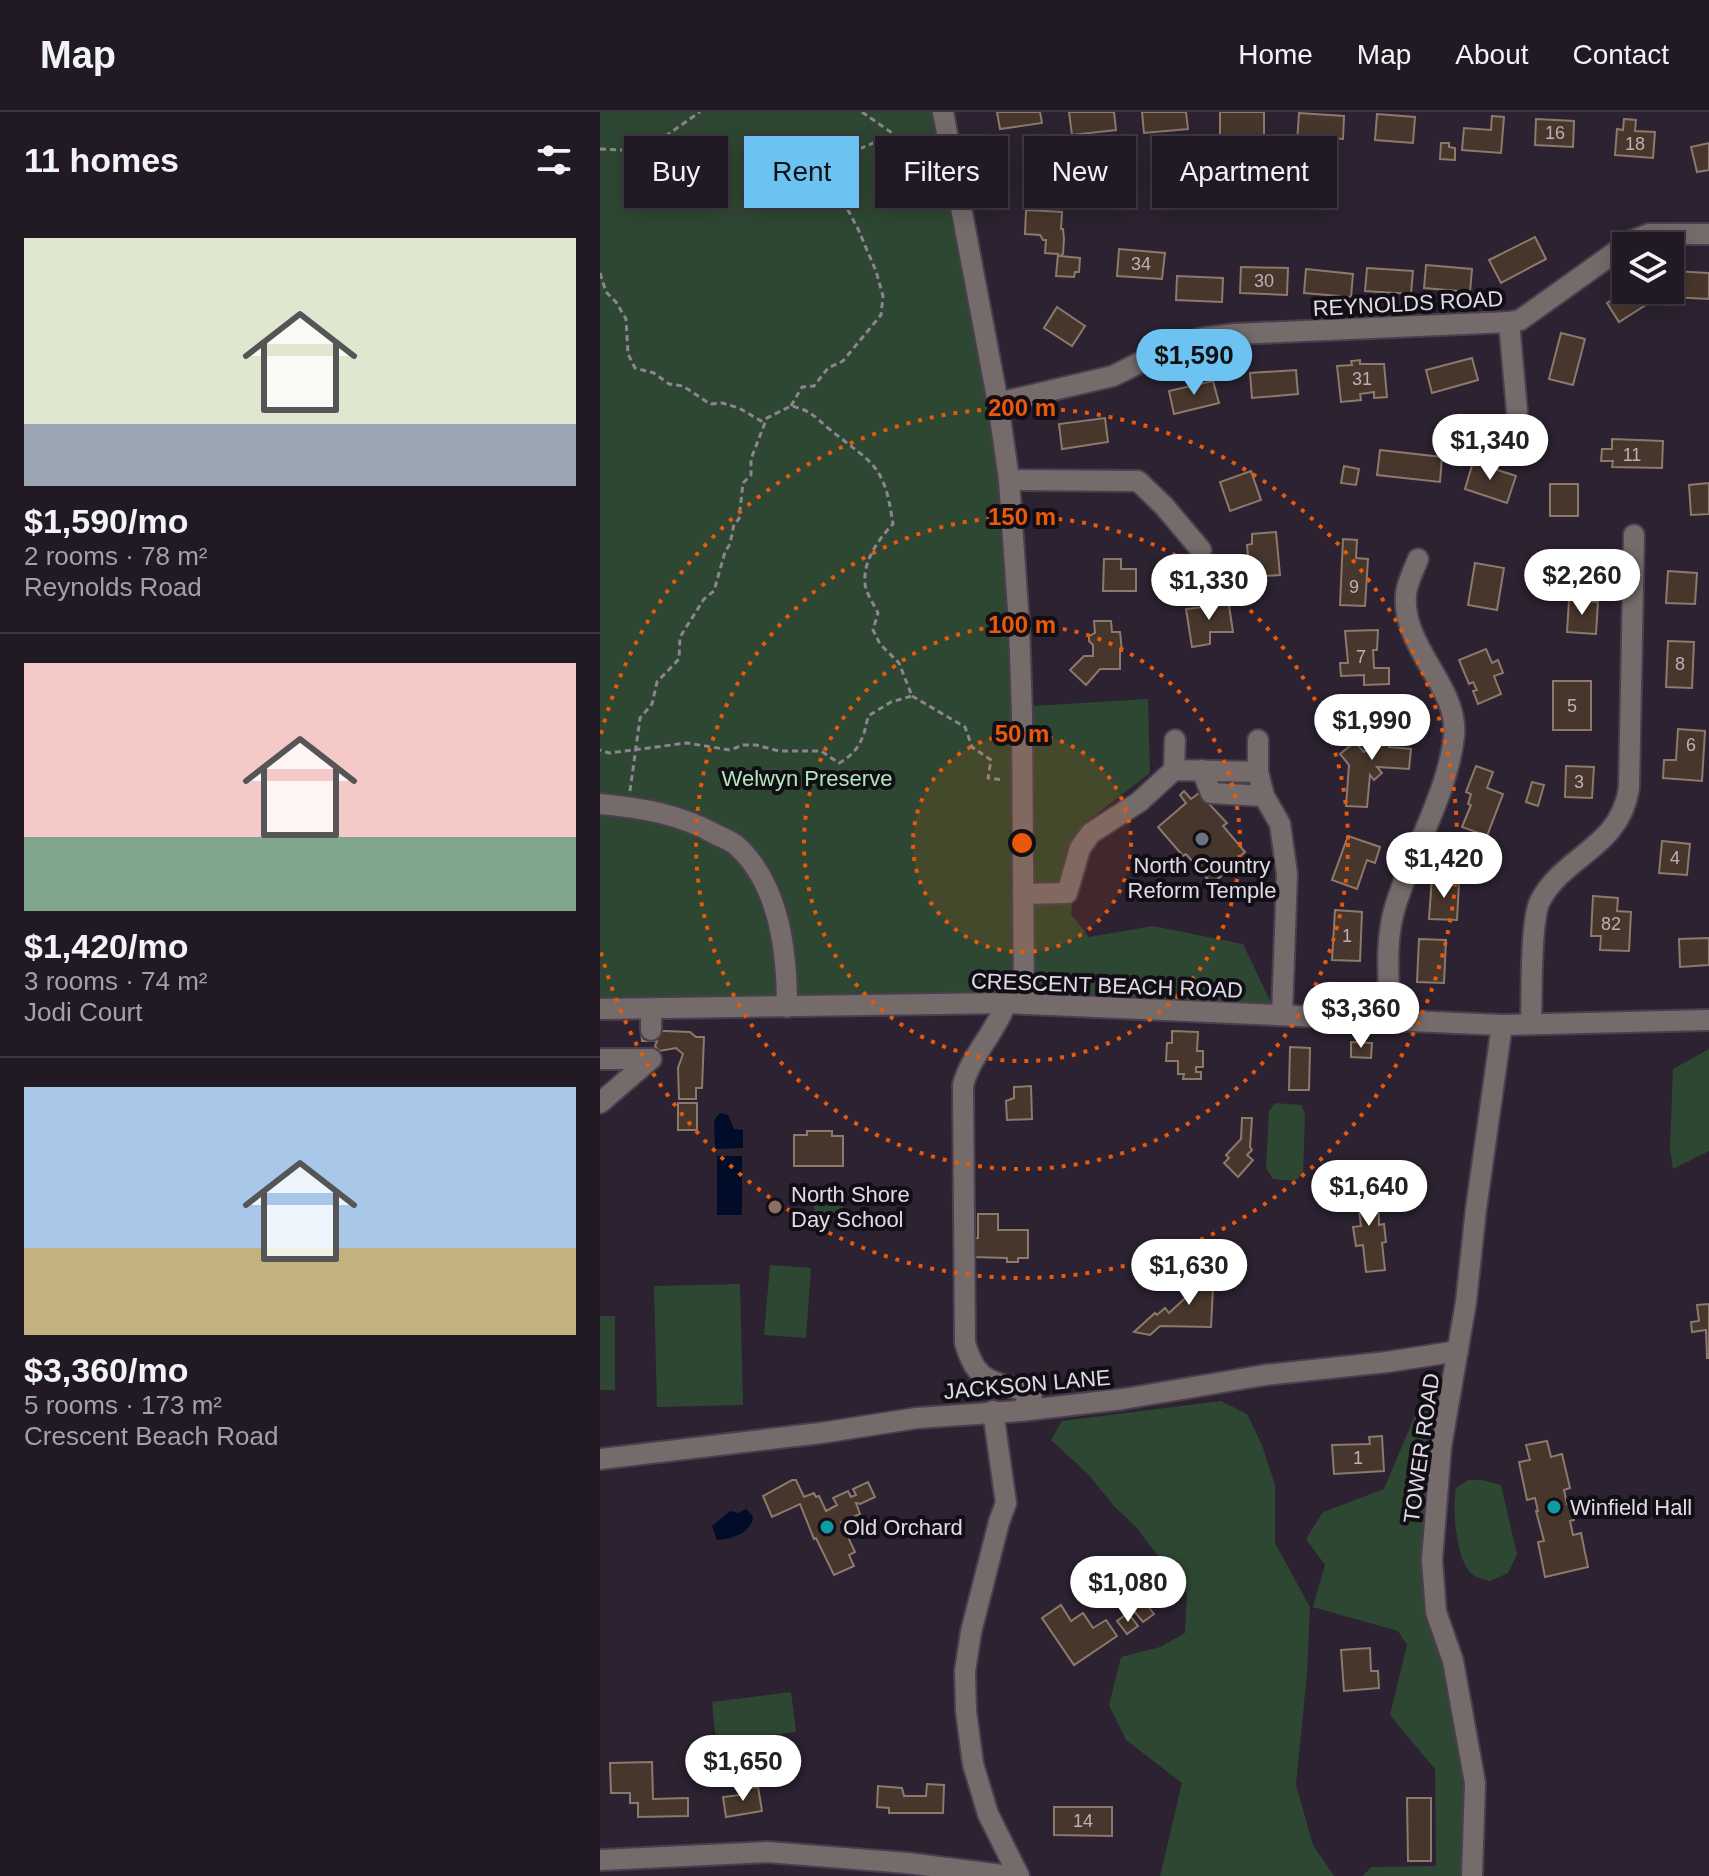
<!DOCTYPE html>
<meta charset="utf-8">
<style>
:root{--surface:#211a25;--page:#29232d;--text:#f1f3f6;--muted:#a2a1a7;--line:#3e3842;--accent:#6cc3f2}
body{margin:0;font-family:Arial,sans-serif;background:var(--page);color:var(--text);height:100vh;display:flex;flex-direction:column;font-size:30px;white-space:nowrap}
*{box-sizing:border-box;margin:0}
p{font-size:26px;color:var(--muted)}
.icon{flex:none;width:44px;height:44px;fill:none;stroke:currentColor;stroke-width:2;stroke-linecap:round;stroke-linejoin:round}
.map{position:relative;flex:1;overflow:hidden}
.panel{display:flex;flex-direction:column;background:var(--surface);width:600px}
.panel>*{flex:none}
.top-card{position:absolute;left:24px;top:24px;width:760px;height:72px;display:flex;gap:16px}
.tools{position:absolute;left:1012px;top:120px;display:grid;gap:16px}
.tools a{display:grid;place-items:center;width:72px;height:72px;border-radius:0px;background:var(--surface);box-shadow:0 4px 20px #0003,0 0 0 2px var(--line);font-size:40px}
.price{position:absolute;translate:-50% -68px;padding:0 18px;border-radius:28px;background:#fff;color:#222;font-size:26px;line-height:52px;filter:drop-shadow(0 2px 4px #0008)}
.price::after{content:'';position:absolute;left:50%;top:48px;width:24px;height:18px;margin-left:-12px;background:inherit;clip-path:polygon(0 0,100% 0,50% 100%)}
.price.selected{background:var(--accent);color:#111}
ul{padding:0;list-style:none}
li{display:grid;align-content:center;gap:16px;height:424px;padding:0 24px}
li+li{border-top:2px solid var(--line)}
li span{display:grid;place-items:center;height:248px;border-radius:0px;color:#555}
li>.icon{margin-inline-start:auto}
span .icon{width:144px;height:144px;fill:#fffc;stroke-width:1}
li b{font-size:34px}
h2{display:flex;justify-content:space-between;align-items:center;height:96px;padding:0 24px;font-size:34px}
.tag{padding:0 28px;border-radius:0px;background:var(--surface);box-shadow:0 4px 20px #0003,0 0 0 2px var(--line);font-size:28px;line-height:72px}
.tag.selected{background:var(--accent);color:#111}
header{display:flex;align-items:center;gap:48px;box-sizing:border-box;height:112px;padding:0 40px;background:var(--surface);border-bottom:2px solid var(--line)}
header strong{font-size:38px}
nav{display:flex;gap:44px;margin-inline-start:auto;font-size:28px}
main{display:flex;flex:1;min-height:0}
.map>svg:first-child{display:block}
.green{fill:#2e4732}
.water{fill:#010d28}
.building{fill:#47362b;stroke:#8c796c;stroke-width:2}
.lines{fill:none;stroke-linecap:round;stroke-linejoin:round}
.minor-casing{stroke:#493f4e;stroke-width:24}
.path{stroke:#8c8490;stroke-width:3;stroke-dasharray:6 4;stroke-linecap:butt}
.minor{stroke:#756b6b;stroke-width:20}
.ring{fill:none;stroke:#e8590c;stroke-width:4;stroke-dasharray:4 8}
.worship-dot{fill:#6b7280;stroke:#120e15;stroke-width:3}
.education-dot{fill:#8d6e63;stroke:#120e15;stroke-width:3}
.culture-dot{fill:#0f9aa8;stroke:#120e15;stroke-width:3}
.labels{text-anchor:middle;stroke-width:8;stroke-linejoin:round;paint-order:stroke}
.number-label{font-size:18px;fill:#bab1b6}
.street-label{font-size:22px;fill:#e0dae4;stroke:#120e15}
.park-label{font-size:22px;fill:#aee8b7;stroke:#120e15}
.poi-label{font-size:22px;fill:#e0dae4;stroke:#120e15;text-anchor:start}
.centre{fill:#e8590c;stroke:#120e15;stroke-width:4}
.ring-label{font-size:24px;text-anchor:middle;font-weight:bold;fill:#e8590c;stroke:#120e15;stroke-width:8;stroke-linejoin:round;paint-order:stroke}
</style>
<header>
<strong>Map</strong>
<nav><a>Home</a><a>Map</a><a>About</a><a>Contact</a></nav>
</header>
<main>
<section class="panel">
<h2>11 homes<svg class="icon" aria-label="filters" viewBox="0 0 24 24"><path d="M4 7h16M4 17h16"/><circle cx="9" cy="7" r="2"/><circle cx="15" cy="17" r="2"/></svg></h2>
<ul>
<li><span style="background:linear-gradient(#dfe7d0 75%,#9aa5b1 0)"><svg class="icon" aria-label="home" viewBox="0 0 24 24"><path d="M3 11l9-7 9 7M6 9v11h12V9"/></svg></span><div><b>$1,590/mo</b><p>2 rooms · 78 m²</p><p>Reynolds Road</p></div></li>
<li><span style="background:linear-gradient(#f6c9c9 70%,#7fa58c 0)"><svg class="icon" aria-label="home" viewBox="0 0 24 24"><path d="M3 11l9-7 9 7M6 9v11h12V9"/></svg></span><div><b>$1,420/mo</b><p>3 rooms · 74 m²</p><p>Jodi Court</p></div></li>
<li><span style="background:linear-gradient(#a9c7e8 65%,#c2b280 0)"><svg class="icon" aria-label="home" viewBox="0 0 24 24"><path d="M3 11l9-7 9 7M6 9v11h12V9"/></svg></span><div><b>$3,360/mo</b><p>5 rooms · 173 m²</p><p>Crescent Beach Road</p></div></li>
</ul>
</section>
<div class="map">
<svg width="1109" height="1764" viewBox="0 0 1109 1764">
<rect width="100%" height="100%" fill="#2c2231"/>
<!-- green -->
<g class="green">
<polygon points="0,0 332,0 383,258 405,423 411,507 416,884 0,892"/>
<polygon points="548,587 550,661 481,714 471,802 489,825 553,814 643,832 672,893 430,884 432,594"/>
<polygon points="1109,937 1109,1039 1073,1057 1070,1037 1073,957"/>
<polygon points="675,991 701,993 705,1001 703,1062 695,1069 673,1067 666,1056 669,999"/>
<polygon points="243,1075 243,1107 214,1108 214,1076"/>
<polygon points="170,1153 211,1156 206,1226 164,1223"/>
<polygon points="140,1172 143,1293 57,1295 54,1174"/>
<rect x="0" y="1204" width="15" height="74"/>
<polygon points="621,1289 647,1302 662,1333 675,1373 675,1431 710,1495 707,1561 696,1673 713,1733 734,1764 560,1764 582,1671 526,1628 509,1593 521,1545 560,1535 585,1521 587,1482 536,1415 514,1394 489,1363 451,1328 462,1309"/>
<path d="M821,1289H841C829,1352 815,1444 828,1507C831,1523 838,1538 842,1553C861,1622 867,1693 866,1764H763L771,1755L836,1754L835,1657L790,1603L807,1533L798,1519L713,1495L725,1453L706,1427L723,1400L784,1377Z"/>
<path d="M868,1368H882L901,1373L917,1442L908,1461L890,1469C884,1467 876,1466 872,1462C856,1449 852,1396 856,1376Z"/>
<polygon points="191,1580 196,1620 116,1630 112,1590"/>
</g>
<!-- water -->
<g class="water">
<polygon points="120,1001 128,1003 134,1017 143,1018 143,1036 115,1037 114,1008"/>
<rect x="117" y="1044" width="25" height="59"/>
<path d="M146,1397L153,1404C152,1421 132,1427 117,1428L112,1414L130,1399L138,1401Z"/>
</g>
<!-- building -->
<g class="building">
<polygon points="397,0 440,0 442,11 400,17"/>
<polygon points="469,0 514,0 516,18 472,23"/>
<polygon points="542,0 586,0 588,17 544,21"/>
<polygon points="620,0 664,0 664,31 620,30"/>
<polygon points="699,1 744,4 743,27 733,26 732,33 697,31"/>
<polygon points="777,2 815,5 813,31 775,28"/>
<polygon points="892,4 904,5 901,41 862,38 864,16 891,18"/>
<polygon points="936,7 974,9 973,35 935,33"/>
<polygon points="1024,7 1036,8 1035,19 1055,20 1053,46 1015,43 1017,17 1023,18"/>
<polygon points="841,31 849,31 849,35 855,36 855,48 840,47"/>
<polygon points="1109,31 1109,58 1097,60 1091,35"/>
<polygon points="426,98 462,100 461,117 463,117 464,127 463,142 460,144 480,146 479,160 475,160 474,165 456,164 458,142 445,141 446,128 443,128 440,123 425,122"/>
<polygon points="935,125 946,147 901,171 889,148"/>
<polygon points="519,137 565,141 562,167 517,164"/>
<polygon points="826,153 872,157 870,180 824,176"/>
<polygon points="641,155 688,156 687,183 640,181"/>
<polygon points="767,156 813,159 811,182 765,179"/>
<polygon points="706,157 753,162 751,185 704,181"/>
<polygon points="1072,159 1109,161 1109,187 1071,185"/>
<polygon points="577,164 623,166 622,190 576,188"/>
<polygon points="1027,178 1057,178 1060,184 1019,210 1007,191"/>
<polygon points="457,195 485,214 472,234 444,216"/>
<polygon points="961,221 985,227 973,273 949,267"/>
<polygon points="872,246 878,268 832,281 826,258"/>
<polygon points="760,248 760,252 784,252 787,285 774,286 774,280 760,282 761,288 741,290 737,254 752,253 751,249"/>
<polygon points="696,258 698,282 652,286 650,261"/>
<polygon points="613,269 619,291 574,302 569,279"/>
<polygon points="505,306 508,330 462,337 459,312"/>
<polygon points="1012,327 1063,329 1062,356 1012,355 1013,349 1001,349 1002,337 1012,337"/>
<polygon points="780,338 842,345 840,370 777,363"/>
<polygon points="873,350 916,364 907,391 865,377"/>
<polygon points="744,354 759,357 756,373 741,371"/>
<polygon points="651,359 661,388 630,399 620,370"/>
<polygon points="1109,371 1109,402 1091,403 1089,373"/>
<rect x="950" y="372" width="28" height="32"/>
<polygon points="676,420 680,463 650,465 647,433 652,432 652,422"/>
<polygon points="743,427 757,428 756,446 768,447 765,494 740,493"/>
<polygon points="504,447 521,447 521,457 536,457 536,479 503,479"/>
<polygon points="875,451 904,456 897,498 868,493"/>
<polygon points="1068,459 1097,461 1095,492 1066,491"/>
<polygon points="628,487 633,520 610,520 610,532 592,535 586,497 612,494 612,490"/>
<polygon points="969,488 998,490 996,522 967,520"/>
<polygon points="494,509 511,509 512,520 520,520 522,539 520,539 520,557 500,557 486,573 470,558 484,544 493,544 493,533 489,529 489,524 495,521"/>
<polygon points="778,518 777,538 773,538 774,556 789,556 789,572 764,573 764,563 741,564 740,551 748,551 745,519"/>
<polygon points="1068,529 1094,530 1092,576 1066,575"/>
<polygon points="886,537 892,551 898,548 903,561 894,564 901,582 878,592 873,579 877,578 873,570 869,572 859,548"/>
<rect x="953" y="569" width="38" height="49"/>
<polygon points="774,604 785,605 785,609 791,610 789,635 811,637 809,657 777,655 782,661 774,668 770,663 767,695 746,694 749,653 740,642 755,630 764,640 770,635"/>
<polygon points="1078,617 1105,619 1102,669 1063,666 1064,648 1076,648"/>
<polygon points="876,654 893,660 887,676 903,682 887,724 862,715 871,693 868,692 871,682 866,680"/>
<polygon points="966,654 994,655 992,686 965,685"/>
<polygon points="932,670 944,673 938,694 926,690"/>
<polygon points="584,679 591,687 599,681 627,711 623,714 645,740 635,749 636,751 612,772 586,742 583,744 558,715 586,691 580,683"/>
<polygon points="748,724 780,735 775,751 767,748 757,777 732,768"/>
<polygon points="1062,729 1090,732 1087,763 1059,761"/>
<polygon points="832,765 849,766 848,771 859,771 857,808 829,807"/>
<polygon points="993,784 1018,786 1017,799 1031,800 1029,839 1000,838 1001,824 991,824"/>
<polygon points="735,798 762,800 760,849 732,848"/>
<polygon points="1109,826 1109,853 1080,855 1079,827"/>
<polygon points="819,827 846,828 844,871 817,870"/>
<polygon points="41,918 90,920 96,925 104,925 102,976 96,976 96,987 79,987 78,956 83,942 76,936 59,939 55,934 57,929 42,929"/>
<polygon points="572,919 598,920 597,939 603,939 603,955 596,955 596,960 601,960 601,967 583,967 584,962 578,962 578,949 566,949 567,931 572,931"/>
<polygon points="751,930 772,931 771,946 751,945"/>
<polygon points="690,935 710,936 709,978 689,978"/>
<polygon points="431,974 432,1007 407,1008 406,989 414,986 414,975"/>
<rect x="78" y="991" width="19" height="27"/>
<polygon points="642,1006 652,1006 650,1035 652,1038 647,1043 653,1048 638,1065 624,1051 629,1046 626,1043 641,1027"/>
<polygon points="207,1019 232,1019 232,1024 243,1024 243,1054 194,1054 194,1023 207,1023"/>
<polygon points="766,1071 767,1080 778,1078 779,1113 784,1112 786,1130 782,1131 785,1158 766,1160 763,1133 756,1134 753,1115 761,1114 759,1098 753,1098 751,1083 756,1082 754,1072"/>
<polygon points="378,1102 398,1102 398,1118 428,1118 428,1146 418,1146 418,1150 407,1150 407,1146 373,1145 372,1127 378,1126"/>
<polygon points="612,1161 627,1162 626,1177 613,1176 611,1215 560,1214 550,1223 534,1220 555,1201 557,1203 565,1196 569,1201 596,1176 591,1171 601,1163 605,1167"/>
<polygon points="1109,1192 1109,1246 1107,1246 1106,1218 1092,1220 1091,1210 1099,1209 1097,1193"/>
<polygon points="782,1324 784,1359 734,1362 732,1333 770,1332 769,1325"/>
<polygon points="947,1329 951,1345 962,1342 970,1376 964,1378 967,1392 970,1391 974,1408 970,1409 973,1423 981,1421 988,1455 945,1465 938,1430 944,1429 936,1399 938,1399 935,1386 927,1388 919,1350 930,1348 926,1333"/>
<polygon points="192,1368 196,1368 204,1385 214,1381 216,1385 219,1384 226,1399 237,1393 233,1386 248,1379 251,1385 256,1383 253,1377 268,1370 275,1385 260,1392 256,1391 260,1402 241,1410 255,1440 249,1443 254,1454 234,1463 216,1426 214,1427 200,1392 172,1405 163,1384"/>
<polygon points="544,1489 554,1502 543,1510 533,1498"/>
<polygon points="461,1493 471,1509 483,1501 493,1516 506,1508 517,1524 474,1553 442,1506"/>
<polygon points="528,1501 538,1514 527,1522 517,1509"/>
<polygon points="770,1536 771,1559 778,1559 779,1576 744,1579 741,1538"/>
<polygon points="128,1648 129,1668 117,1668 117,1665 114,1666 113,1652 117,1652 117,1649"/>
<polygon points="52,1650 53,1687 88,1686 88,1704 38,1705 38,1691 30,1691 30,1681 11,1681 10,1651"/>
<polygon points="327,1672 344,1673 343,1701 289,1701 289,1696 277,1695 278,1674 302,1676 304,1684 326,1684"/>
<polygon points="158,1675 162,1699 126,1705 123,1685 140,1683 139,1677"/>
<polygon points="807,1686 831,1686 831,1749 808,1749"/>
<polygon points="454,1695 512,1695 512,1724 454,1723"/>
</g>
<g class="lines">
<!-- minor casing -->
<g class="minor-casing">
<g id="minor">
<polyline points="343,0 398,291 409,368 419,512 422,603 424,892"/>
<polyline points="909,210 917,299"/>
<polyline points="398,291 513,264 567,237 602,226 635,222 909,210 920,208 1031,129 1049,122 1109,122"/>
<polyline points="409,368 538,369 564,394 601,438"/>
<polyline points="658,628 658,660"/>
<polyline points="574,658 575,628"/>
<polyline points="602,658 611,681 664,684"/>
<path d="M0,692C42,696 80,702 117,723C124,726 133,730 138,735C180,774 187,841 187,895"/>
<polyline points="423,782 467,781 480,736 491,721 539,690 574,658 658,660 664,684 680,712 687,762 682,903"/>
<path d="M406,891C396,920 371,943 363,973L365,1231C374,1262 384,1269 415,1276C423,1278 427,1278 432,1284L420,1299"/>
<polyline points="0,897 406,891 902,913 1109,908"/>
<polyline points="51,897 51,918"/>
<path d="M790,908C789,870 784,828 796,792C813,738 848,680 854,624C859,574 801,536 806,482C807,470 814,458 818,447"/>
<path d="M931,911C932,885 930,809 940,789C964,743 1020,736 1029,676L1034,423"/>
<polyline points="0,947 51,947"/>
<polyline points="0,991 51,947"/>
<polyline points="393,1299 406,1391 399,1410 371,1520 365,1559 366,1599 373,1652 388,1702 419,1764"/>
<polyline points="0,1347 221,1321 317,1306 420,1299 523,1287 665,1263 787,1250 858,1239"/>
<polyline points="0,1748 167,1740 307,1751 410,1764"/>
<polyline points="872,1764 875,1671 853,1549 836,1500 832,1448 841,1335 866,1190 876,1097 902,913"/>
</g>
</g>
<!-- path -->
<g class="path">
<polyline points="262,0 318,39"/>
<polyline points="0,37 44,39 100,0"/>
<path d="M0,161L6,180L16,190L26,207L28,242L35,256L54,261L69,272L83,274L110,292L122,291L139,296L161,309L191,294C210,298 214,304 228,316C273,353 284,350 293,412C279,427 263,448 265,471C265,480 274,492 278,501L273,518L280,532L299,551L312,584L291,590L268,604C264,626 259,640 239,651L221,639H179L156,633H143L130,638L87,631L9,641L0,638"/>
<path d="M191,294L202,275L214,274L228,256L243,249L281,203L283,184L276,159L258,117L238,79L239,51L259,37L278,29C297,37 313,42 333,39"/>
<polyline points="312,584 365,615 372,635 391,648 388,666 404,668"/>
<polyline points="30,679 40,606 52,592 57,570 79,547 80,525 104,487 114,479 125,440 130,432 134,412 139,407 143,371 151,363 151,347 166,308"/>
</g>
<!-- minor -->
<use href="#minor" class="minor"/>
</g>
<!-- distance rings -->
<circle cx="422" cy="731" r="109" fill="#e8590c" fill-opacity=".12"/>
<g class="ring">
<circle cx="422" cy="731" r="109"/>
<circle cx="422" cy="731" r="218"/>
<circle cx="422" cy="731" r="326"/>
<path d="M1 622A435 435 0 1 1 1 840"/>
</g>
<!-- markers -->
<circle class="worship-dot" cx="602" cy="727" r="8"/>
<circle class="education-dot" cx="175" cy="1095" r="8"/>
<g class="culture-dot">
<circle cx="954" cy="1395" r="8"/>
<circle cx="227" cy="1415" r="8"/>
</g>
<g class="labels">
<!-- number labels -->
<g class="number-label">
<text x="955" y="27">16</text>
<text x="1035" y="38">18</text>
<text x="541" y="158">34</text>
<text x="664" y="175">30</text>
<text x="762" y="273">31</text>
<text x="1032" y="349">11</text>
<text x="754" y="481">9</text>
<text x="761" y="551">7</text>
<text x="1080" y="558">8</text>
<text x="972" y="600">5</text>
<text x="1091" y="639">6</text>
<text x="979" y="676">3</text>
<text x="1075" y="752">4</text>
<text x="1011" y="818">82</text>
<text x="747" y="830">1</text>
<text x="758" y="1352">1</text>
<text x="483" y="1715">14</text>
</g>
<!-- street labels -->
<g class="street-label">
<text transform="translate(808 191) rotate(-3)" y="8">REYNOLDS ROAD</text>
<text transform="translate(507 873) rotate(2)" y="8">CRESCENT BEACH ROAD</text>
<text transform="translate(427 1272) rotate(-5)" y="8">JACKSON LANE</text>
<text transform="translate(821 1336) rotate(-82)" y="8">TOWER ROAD</text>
</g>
<!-- park labels -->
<g class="park-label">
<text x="207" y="674">Welwyn Preserve</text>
</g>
<!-- poi labels -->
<g class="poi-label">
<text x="602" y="761" text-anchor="middle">North Country<tspan x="602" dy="25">Reform Temple</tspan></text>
<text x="191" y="1090">North Shore<tspan x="191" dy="25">Day School</tspan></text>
<text x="970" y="1403">Winfield Hall</text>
<text x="243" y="1423">Old Orchard</text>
</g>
</g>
<circle cx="422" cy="731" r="12" class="centre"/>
<g class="ring-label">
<text x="422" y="304">200 m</text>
<text x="422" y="413">150 m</text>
<text x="422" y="521">100 m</text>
<text x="422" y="630">50 m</text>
</g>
</svg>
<div class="tools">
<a><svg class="icon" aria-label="layers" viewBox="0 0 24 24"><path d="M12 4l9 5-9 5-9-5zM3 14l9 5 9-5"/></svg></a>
</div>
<b class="price selected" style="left:594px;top:285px">$1,590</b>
<b class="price" style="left:890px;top:370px">$1,340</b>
<b class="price" style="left:982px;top:505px">$2,260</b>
<b class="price" style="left:609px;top:510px">$1,330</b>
<b class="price" style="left:772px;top:650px">$1,990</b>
<b class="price" style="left:844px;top:788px">$1,420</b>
<b class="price" style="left:761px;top:938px">$3,360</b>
<b class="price" style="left:769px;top:1116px">$1,640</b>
<b class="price" style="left:589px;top:1195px">$1,630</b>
<b class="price" style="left:528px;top:1512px">$1,080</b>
<b class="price" style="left:143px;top:1691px">$1,650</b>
<div class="top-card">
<a class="tag">Buy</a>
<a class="tag selected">Rent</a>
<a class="tag">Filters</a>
<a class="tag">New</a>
<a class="tag">Apartment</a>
</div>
</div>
</main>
